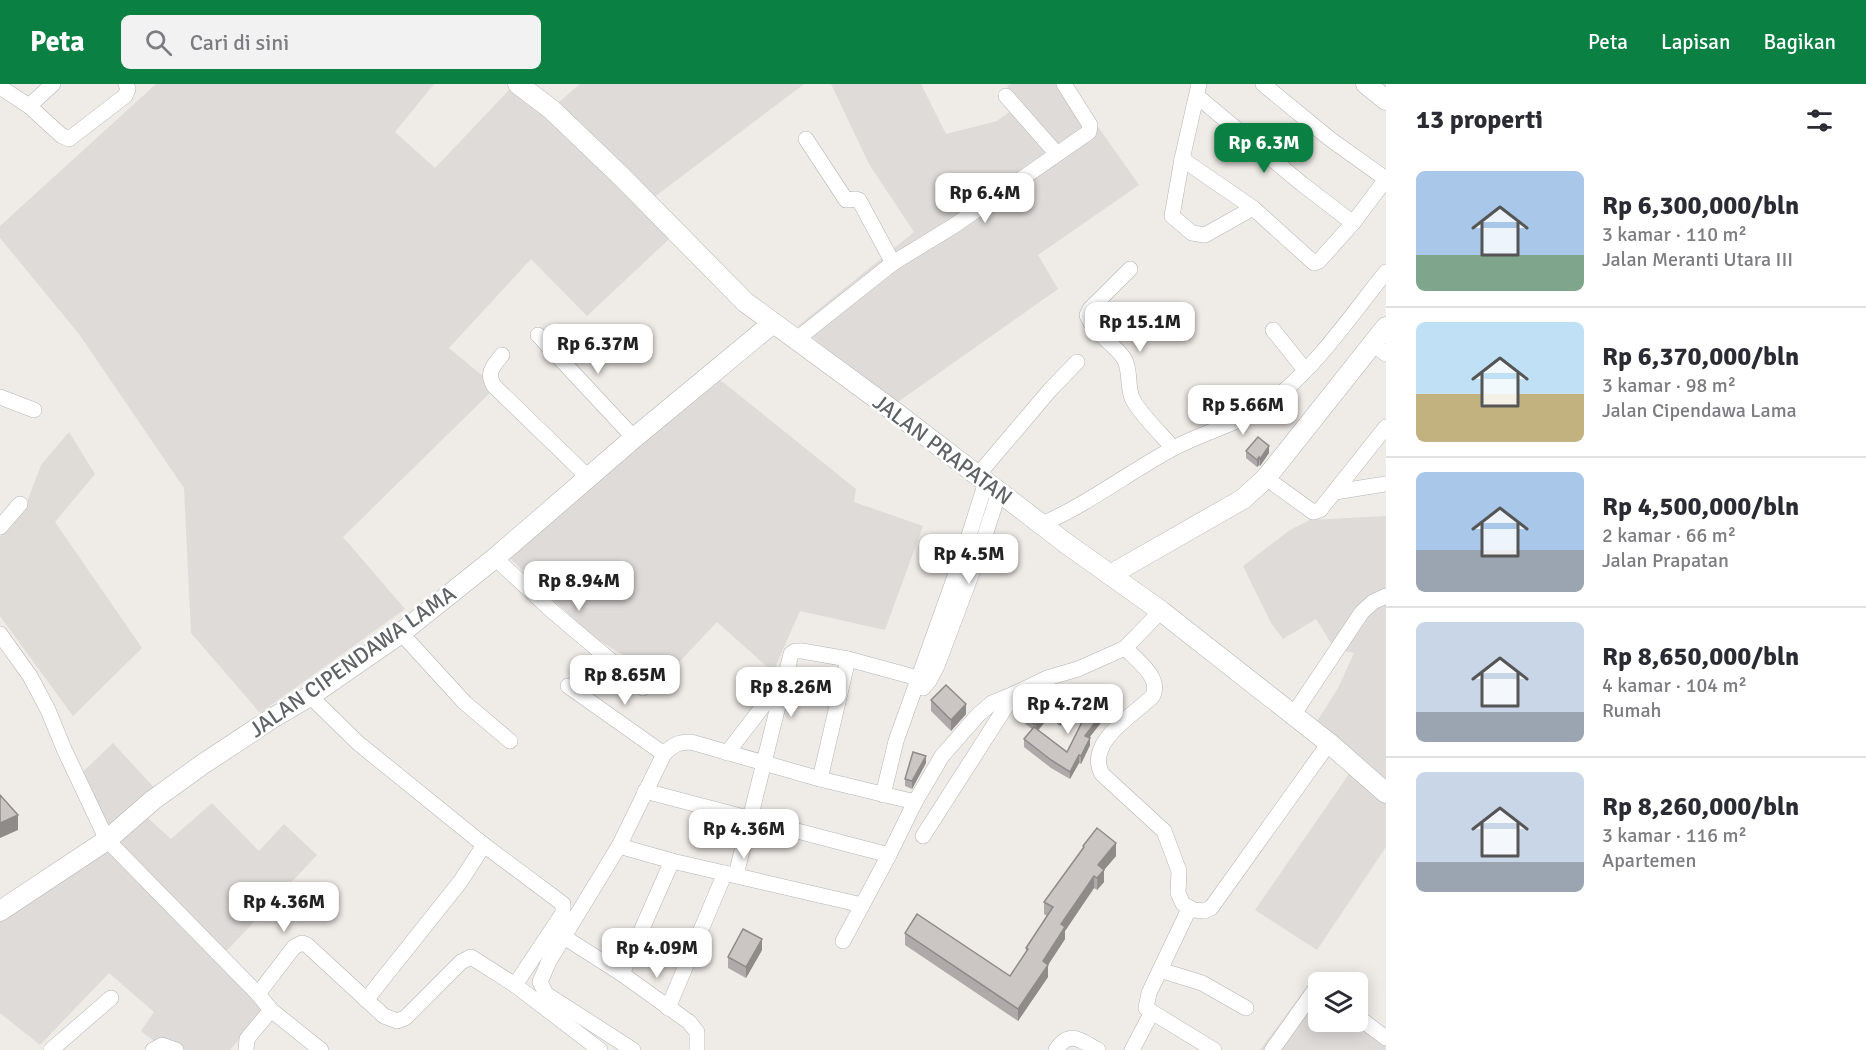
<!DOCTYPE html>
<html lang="id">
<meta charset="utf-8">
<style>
:root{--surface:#fff;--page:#f2f2f3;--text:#2b2b33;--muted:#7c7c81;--line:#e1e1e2;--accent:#0b8043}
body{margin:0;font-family:Signika,sans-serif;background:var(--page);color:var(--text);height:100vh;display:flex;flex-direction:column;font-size:22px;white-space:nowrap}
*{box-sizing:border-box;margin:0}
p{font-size:20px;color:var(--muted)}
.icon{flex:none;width:33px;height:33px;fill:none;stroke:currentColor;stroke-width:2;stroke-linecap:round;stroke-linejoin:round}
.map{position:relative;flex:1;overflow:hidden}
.panel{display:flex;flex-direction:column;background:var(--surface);width:480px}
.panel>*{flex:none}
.buttons{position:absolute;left:1308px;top:888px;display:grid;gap:12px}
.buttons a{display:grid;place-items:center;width:60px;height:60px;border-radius:9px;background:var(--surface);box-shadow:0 3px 15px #0003;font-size:30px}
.price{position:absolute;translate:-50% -51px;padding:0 14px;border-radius:12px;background:#fff;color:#222;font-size:20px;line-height:39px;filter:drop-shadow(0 2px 3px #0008)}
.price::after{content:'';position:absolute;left:50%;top:36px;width:18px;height:14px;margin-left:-9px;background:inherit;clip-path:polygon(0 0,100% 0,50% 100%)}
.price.active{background:var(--accent);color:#fff}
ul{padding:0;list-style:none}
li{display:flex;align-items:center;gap:18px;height:150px;padding:0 30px}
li+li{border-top:2px solid var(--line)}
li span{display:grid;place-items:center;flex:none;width:168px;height:120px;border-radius:9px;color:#555}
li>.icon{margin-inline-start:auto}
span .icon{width:72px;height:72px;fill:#fffc;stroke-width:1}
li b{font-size:26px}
h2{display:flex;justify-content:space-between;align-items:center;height:72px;padding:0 30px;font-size:26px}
header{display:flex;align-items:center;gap:36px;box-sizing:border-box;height:84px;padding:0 30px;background:var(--accent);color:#fff}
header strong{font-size:28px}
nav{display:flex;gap:33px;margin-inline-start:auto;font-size:21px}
.search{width:420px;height:54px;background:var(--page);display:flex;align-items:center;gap:15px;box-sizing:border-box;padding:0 21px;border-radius:9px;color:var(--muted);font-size:22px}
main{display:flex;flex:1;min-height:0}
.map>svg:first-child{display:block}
.industrial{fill:#dedbd9}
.education{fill:#dfdbd6}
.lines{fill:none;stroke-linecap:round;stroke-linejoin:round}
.street-casing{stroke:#b2b5b8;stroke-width:16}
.secondary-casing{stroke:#b1b5b8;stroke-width:21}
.street{stroke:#fff;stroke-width:15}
.secondary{stroke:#fff;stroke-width:20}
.wall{fill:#afaaa9;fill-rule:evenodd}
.shaded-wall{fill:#8e8b89}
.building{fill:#cbc6c4;stroke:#8e8b89;stroke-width:1.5}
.labels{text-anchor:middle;stroke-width:5;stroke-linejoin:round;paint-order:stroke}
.street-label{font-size:22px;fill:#5f6366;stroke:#fff}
</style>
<header>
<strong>Peta</strong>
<div class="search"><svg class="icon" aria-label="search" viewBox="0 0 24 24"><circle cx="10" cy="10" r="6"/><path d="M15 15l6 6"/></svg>Cari di sini</div>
<nav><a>Peta</a><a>Lapisan</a><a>Bagikan</a></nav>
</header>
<main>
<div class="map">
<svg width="1386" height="966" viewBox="0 0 1386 966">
<rect width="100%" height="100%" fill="#efebe7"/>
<!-- industrial -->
<g class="industrial">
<polygon points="156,0 434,0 395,48 435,84 512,3 545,30 580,0 804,0 653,114 683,142 587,232 531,175 449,264 496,303 343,453 405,525 260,629 191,549 184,404 79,250 0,154 0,142"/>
<polygon points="831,0 921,0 946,50 997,37 1020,20 1007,2 1011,0 1068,0 1139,101 1038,171 1058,205 895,320 798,242 914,148 869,80"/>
<polygon points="708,286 856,405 854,418 923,442 885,546 800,527 773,588 717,538 663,595 593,553 498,463"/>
<polygon points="1386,432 1386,763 1317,866 1255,826 1360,674 1316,639 1338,604 1354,569 1334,564 1316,535 1283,555 1271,539 1243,482 1290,446 1310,436"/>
<polygon points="113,659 160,710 139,726 171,755 212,719 259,767 284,740 317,771 219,875 268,921 230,966 166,966 141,947 154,928 109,889 40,961 0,929 0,822 107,756 72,698"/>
<polygon points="1311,897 1318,902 1318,938 1358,938 1386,948 1386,966 1260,966"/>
</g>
<!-- education -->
<polygon class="education" points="69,348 95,390 55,438 142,564 73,632 0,532 0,453 27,418 41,381"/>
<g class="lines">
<!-- street casing -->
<g class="street-casing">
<g id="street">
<polyline points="1199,0 1182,75 1172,132 1192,149 1205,151 1253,124"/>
<polyline points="1263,0 1330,55 1386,95"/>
<polyline points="0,3 29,22 62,52 69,55 125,12 128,5 126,0"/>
<polyline points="1006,12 1056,69"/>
<polyline points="1197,12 1302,100 1353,139"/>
<polyline points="29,22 53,0"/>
<polyline points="806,55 846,116 856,115 859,116 893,179"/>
<polyline points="1182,75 1253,124 1314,179 1319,177 1353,139 1386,95"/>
<path d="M1130,185L1090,225L1087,231C1094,249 1113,259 1123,273C1131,284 1127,302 1132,314C1138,328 1163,352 1173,364"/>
<polyline points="1273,246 1305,286"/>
<polyline points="538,251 634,354"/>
<polyline points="797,255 893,179 955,141 1089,48 1090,41 1064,0"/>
<polyline points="1373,260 1386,270"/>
<path d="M502,271C493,282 486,289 494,302L589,394"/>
<polyline points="0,313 34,326"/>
<polyline points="977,392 1050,306 1077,278"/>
<polyline points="1266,394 1313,428 1320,426 1386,343"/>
<polyline points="1335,408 1386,400"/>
<path d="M1042,440C1088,420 1128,389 1172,365C1207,346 1248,338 1278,312C1320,278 1352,230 1386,188"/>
<polyline points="0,443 20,420"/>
<polyline points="495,474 551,526 643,604"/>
<polyline points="401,549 465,619 510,657"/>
<polyline points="0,550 30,592 48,626 64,665 107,756 258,910 271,926 321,966"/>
<path d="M1125,564C1137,576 1163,595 1152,613C1133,631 1085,659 1102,690L1164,747L1179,787L1178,809L1183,820L1194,826L1204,827L1211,824L1329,659"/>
<polyline points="568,602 664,670"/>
<polyline points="923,604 929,597 937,582 978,473 999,408"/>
<polyline points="310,612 358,659 484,761 563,820 563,829 515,901"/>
<polyline points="1293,631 1362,528 1373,518 1386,512"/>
<polyline points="727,669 780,600"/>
<polyline points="820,695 848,575"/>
<polyline points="645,707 889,771"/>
<polyline points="883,711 896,657 964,467 986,398"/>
<polyline points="923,752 1014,610 1047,594 1078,585 1125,564 1161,527"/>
<polyline points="619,762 672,777 862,821"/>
<polyline points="736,791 791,570 795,567 802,567 848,575 929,597"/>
<polyline points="564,853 622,890 689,938 697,948 697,966"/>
<polyline points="843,857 889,771 915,718 942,672 978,631 992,619 1014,610"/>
<polyline points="1160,886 1202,899 1246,924"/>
<polyline points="622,890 672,777"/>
<polyline points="258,910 294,863 302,859 307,861 384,932 397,937 405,934 461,878 471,873 515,901 600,966"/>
<polyline points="366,916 460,798 484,761"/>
<polyline points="668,924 725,789"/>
<polyline points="1152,928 1214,966"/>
<polyline points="1358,933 1386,954"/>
<polyline points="51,966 111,914"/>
<polyline points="153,966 162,961 176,966"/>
<polyline points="246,966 247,955 271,926"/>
<path d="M633,966L546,910L540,898L549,877L619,762L664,670C673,661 678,658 691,658L820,695L915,718"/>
<path d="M1056,966C1070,945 1081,957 1098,966"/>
<polyline points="1132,966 1152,928 1146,924 1149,909 1189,825"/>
<polyline points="1272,966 1314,907 1318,906"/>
</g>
</g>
<!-- secondary casing -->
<g class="secondary-casing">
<g id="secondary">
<polyline points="518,0 551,25 622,93 745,218 895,328 1067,460 1161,527 1329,659 1386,709"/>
<polyline points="1366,0 1386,16"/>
<polyline points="1110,491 1243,415 1266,394 1386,243"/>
<polyline points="0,827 107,756 153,716 203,680 271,635 310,612 401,549 495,474 634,354 773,239"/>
</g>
</g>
<!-- street -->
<use href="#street" class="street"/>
<!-- secondary -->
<use href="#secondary" class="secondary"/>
</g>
<!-- wall -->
<g class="wall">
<polygon points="1246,367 1269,369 1260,382 1259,381 1257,383 1246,374"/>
<polygon points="931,616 966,630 951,647 931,627"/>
<path d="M1041,620L1065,622V620L1103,636L1089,654L1090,661L1081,680L1079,679L1070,695L1051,684L1024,663V655L1032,645L1014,631V624ZM1068,630L1081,640L1067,668L1038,646L1049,633L1060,642L1068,632Z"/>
<polygon points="926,679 912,705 905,702 905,695"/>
<polygon points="1083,762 1116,772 1104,786 1104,798 1097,806 1094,804 1065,847 1065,855 1048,881 1048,893 1018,937 905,861 905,849 1010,892 1026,869 1026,864 1047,832 1044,830 1044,818 1083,765"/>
<polygon points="762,866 746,894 728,884 728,873"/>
</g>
<!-- shaded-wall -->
<g class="shaded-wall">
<polygon points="1269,362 1269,369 1260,382 1260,375"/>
<polygon points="1259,373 1259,381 1257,383 1257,376"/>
<polygon points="966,620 966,630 951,647 951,636"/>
<polygon points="1068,624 1068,632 1060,642 1060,634"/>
<polygon points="1049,625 1049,633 1036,649 1036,641"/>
<polygon points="1103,628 1103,636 1085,659 1085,652"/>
<polygon points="1090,654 1090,661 1081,680 1081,672"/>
<polygon points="1079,671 1079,679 1070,695 1070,688"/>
<polygon points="926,672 926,679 912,705 912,697"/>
<polygon points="18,731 18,746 0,754 0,739"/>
<polygon points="1116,759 1116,772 1104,786 1104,798 1097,806 1098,781"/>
<polygon points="1094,792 1094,804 1065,847 1065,855 1048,881 1048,893 1018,937 1018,925 1061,840"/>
<polygon points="762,855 762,866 746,894 746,883"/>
</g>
<!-- building -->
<g class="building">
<polygon points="1258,353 1269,362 1260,375 1259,373 1257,376 1246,367"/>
<polygon points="946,601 966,620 951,636 931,616"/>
<polygon points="1075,607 1103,628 1085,652 1090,654 1081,672 1079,671 1070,688 1051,676 1024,655 1034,643 1067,668 1084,634 1065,620"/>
<polygon points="1027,609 1041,620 1049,610 1068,624 1060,634 1049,625 1036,641 1014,624"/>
<polygon points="913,668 926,672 912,697 905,695"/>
<polygon points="0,711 18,731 0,739"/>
<polygon points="1097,744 1116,759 1098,781 1104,786 1097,794 1094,792 1061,840 1065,843 1043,877 1048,881 1018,925 905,849 917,830 1010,892 1028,865 1026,864 1053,823 1044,818 1084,763 1083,762"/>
<polygon points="743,845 762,855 746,883 728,873"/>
</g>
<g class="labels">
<!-- street labels -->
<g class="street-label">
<text transform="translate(943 365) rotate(37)" y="8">JALAN PRAPATAN</text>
<text transform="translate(352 577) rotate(-35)" y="8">JALAN CIPENDAWA LAMA</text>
</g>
</g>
</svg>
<div class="buttons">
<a><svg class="icon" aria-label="layers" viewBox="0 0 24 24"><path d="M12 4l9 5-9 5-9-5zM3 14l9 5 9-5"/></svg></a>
</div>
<b class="price active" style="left:1264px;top:90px">Rp 6.3M</b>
<b class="price" style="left:985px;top:140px">Rp 6.4M</b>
<b class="price" style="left:1140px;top:269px">Rp 15.1M</b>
<b class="price" style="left:598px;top:291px">Rp 6.37M</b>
<b class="price" style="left:1243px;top:352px">Rp 5.66M</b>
<b class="price" style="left:969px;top:501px">Rp 4.5M</b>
<b class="price" style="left:579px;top:528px">Rp 8.94M</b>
<b class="price" style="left:625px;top:622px">Rp 8.65M</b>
<b class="price" style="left:791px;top:634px">Rp 8.26M</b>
<b class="price" style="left:1068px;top:651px">Rp 4.72M</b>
<b class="price" style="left:744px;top:776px">Rp 4.36M</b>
<b class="price" style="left:284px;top:849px">Rp 4.36M</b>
<b class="price" style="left:657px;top:895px">Rp 4.09M</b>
</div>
<section class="panel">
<h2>13 properti<svg class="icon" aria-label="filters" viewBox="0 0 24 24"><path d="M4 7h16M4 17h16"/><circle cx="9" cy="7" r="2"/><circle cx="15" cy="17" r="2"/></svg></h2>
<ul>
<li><span style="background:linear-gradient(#a9c7e8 70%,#7fa58c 0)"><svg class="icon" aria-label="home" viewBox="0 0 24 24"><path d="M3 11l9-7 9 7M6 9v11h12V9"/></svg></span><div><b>Rp 6,300,000/bln</b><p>3 kamar · 110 m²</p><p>Jalan Meranti Utara III</p></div></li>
<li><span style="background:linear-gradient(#bfe0f5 60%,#c2b280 0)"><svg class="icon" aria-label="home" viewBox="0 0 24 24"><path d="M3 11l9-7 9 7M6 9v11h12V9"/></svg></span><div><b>Rp 6,370,000/bln</b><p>3 kamar · 98 m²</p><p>Jalan Cipendawa Lama</p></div></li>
<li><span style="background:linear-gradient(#a9c7e8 65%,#9aa5b1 0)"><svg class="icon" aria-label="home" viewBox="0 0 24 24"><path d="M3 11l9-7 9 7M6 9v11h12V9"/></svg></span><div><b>Rp 4,500,000/bln</b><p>2 kamar · 66 m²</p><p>Jalan Prapatan</p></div></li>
<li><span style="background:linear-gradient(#c9d6e8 75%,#9aa5b1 0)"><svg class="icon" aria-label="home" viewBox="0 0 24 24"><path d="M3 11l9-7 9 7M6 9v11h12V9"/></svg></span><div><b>Rp 8,650,000/bln</b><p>4 kamar · 104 m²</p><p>Rumah</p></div></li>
<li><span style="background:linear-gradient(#c9d6e8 75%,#9aa5b1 0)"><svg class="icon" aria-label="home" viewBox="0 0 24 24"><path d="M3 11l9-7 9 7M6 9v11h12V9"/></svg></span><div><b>Rp 8,260,000/bln</b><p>3 kamar · 116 m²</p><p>Apartemen</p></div></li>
</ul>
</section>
</main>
